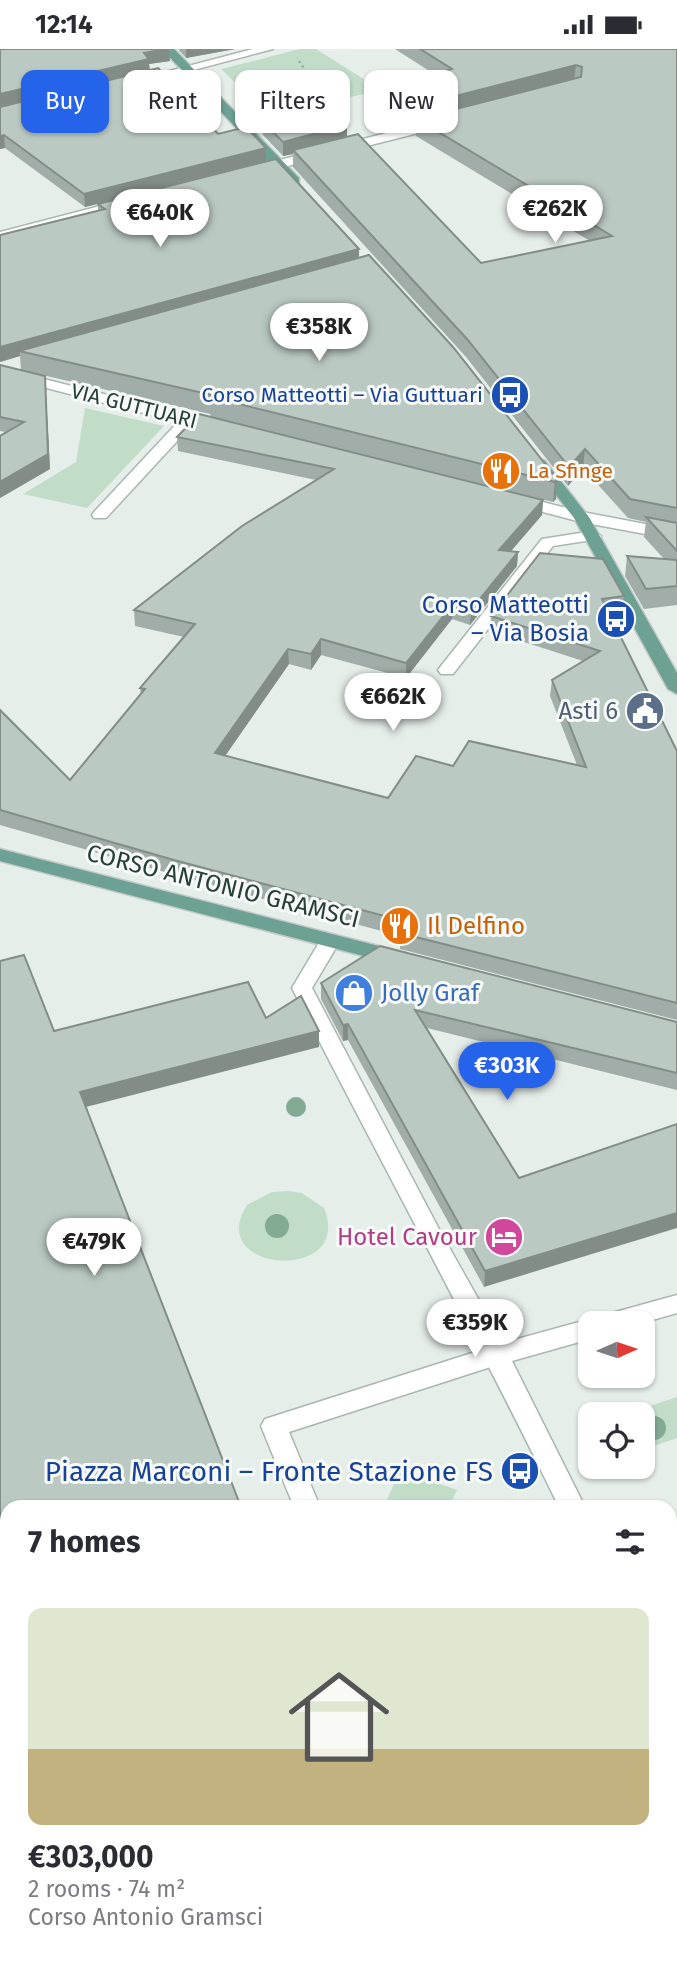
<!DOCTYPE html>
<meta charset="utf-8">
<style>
:root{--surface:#fff;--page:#f2f2f3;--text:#2b2b33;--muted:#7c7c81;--line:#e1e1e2;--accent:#2563eb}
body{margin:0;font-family:"Fira Sans",sans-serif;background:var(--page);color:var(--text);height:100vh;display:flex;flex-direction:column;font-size:26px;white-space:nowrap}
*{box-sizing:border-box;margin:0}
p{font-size:23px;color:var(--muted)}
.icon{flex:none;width:38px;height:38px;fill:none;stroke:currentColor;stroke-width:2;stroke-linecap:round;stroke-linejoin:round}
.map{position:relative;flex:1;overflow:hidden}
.drawer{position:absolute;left:0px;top:1451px;width:677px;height:471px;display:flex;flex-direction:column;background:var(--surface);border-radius:21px 21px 0 0;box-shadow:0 2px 5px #0004}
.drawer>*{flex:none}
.hud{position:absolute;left:21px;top:21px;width:635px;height:63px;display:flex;gap:14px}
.needle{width:46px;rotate:87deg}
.tools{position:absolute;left:578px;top:1262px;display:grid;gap:14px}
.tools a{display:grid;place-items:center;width:77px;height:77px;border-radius:14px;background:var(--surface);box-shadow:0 2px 5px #0004;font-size:35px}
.price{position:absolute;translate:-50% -60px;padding:0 16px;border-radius:24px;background:#fff;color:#222;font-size:23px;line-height:46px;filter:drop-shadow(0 2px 4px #0008)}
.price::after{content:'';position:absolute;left:50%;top:42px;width:21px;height:16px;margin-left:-10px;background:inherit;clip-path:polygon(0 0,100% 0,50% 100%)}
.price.selected{background:var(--accent);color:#fff}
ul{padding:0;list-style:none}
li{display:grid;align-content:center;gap:14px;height:371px;padding:0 28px}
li+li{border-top:2px solid var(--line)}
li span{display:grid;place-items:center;height:217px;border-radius:14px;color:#555}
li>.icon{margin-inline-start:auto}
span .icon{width:126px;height:126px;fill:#fffc;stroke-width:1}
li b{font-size:30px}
h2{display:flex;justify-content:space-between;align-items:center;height:84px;padding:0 28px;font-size:30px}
.pill{padding:0 24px;border-radius:14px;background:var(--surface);box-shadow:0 2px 5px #0004;font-size:24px;line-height:63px}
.pill.selected{background:var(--accent);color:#fff}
.status{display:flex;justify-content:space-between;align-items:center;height:49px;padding:0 35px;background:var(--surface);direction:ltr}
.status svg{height:19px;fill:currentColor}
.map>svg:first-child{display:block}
.green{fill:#c1ddc8}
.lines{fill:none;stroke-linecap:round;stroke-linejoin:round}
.lane-casing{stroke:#a9b6b1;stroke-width:3}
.street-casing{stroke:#a9b6b1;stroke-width:3}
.primary-casing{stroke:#c2c9c7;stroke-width:3}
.path{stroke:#88afa3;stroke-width:2.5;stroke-dasharray:2 3.5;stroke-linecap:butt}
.lane{fill:#fff;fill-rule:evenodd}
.street{fill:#fff;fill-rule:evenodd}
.primary{fill:#6da194;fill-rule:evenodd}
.tree{fill:#83ab93}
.wall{fill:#a1ada8}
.shaded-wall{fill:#838d88}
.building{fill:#bbc9c3;stroke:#838d88;stroke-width:2}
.labels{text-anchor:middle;stroke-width:6;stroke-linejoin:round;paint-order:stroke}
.far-transit-label{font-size:21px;fill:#164399;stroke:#f7faf8;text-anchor:end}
.far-street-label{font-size:21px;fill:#263f38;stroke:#f7faf8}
.far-food-label{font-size:21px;fill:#c56008;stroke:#f7faf8;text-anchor:start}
.transit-label{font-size:24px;fill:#164399;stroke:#f7faf8;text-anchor:end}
.service-label{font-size:24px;fill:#4e5e75;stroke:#f7faf8;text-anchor:end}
.street-label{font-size:24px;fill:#263f38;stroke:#f7faf8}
.food-label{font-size:24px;fill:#c56008;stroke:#f7faf8;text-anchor:start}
.shop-label{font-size:24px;fill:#366cbe;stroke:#f7faf8;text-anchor:start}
.hotel-label{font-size:24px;fill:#b23c85;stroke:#f7faf8;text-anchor:end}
.near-transit-label{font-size:28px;fill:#164399;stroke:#f7faf8;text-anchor:end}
</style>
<div class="status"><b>12:14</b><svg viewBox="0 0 49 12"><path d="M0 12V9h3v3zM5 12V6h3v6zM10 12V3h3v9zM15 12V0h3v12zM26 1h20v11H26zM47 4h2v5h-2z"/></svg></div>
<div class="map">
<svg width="677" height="1921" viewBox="0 0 677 1921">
<rect width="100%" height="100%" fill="#e6eeea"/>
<!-- green -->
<g class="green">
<polygon points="300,0 316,0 381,41 269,67 221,20"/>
<polygon points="85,359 164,377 87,459 23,445 76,413"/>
<path d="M288,1142L302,1144L324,1159C355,1234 203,1225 247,1156L272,1143Z"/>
<polygon points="677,1348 677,1389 642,1401 642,1365 626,1365"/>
<polygon points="400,1421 457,1441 449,1458 384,1458"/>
</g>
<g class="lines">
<!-- lane casing -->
<g class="lane-casing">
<polygon id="lane" points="497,1296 506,1299 509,1306 506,1313 289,1383 320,1458 294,1458 261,1377 265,1370"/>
</g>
<!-- street casing -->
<g class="street-casing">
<g id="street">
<polygon points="253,0 273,0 137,36 131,32"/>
<polygon points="442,70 448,74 446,77 256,125 250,121 252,118"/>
<polygon points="123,151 128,152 128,158 0,191 0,183"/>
<polygon points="0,319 223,375 226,378 218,383 192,376 106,469 94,469 92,466 94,463 178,373 0,327"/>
<polygon points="515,446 582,463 677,481 677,491 581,473 509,454 507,451"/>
<polygon points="593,482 601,487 599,490 553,497 453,625 441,625 438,621 441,617 542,490"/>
<path d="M330,885L337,887L340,892L312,939L440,1182L503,1294L590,1270L598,1273L601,1267L677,1246V1264L642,1274H590V1290L512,1312L585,1458H559C474,1283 380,1112 292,939L323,887Z"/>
<polygon points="677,1479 677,1501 670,1503 670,1480"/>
<polygon points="670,1634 677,1637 677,1673 670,1670"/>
</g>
</g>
<!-- primary casing -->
<g class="primary-casing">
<g id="primary">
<polygon points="162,0 174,0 299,129 299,135 289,135"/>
<polygon points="540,410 545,412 589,468 677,624 677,645 668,640 574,469 532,415"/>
<polygon points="0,800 398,902 405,904 408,909 405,914 398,916 0,812"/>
</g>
</g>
<!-- path -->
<polyline class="path" points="254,43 293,34 302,28 303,18 297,9"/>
<!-- lane -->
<use href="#lane" class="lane"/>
<!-- street -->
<use href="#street" class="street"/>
<!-- primary -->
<use href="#primary" class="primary"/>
</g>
<!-- trees -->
<g class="tree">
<circle cx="296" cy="1058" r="10"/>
<circle cx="277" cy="1177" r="12"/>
<circle cx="654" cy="1379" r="12"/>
</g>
<!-- wall -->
<g class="wall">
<polygon points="0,0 169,0 170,12 149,15 150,21 218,85 266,99 266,112 359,200 359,209 557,430 556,450 553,453 211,368 210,365 21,321 20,307 0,313 98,162 98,155 85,158 5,99 0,100"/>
<polygon points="178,0 235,0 186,9"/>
<polygon points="395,0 677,0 677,556 644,560 625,527 627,507 664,510 644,488 646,473 628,469 583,419 568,437 466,308 293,118 293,105 283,107 263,86 262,72 347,88 481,214 590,192 416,87 417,73 401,77 370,59 370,42 434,25"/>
<polygon points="0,316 45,327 50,420 0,449 0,387 5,383 0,382"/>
<polygon points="177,388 543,451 542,466 511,502 518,503 517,517 470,576 452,570 406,629 321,606 311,621 289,615 225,707 388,749 453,717 577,716 550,647 552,631 583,612 490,582 491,567 540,504 624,547 622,562 609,564 677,702 677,971 400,900 400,887 175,826 0,776 0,661 70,731 141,646 140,639 184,588 135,577 134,561 316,431 178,402"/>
<polygon points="321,934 677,973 677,1041 427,979 519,1129 484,1238 348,991 343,992 321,950"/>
</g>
<!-- shaded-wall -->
<g class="shaded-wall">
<polygon points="166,0 169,0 170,12 149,15 150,22 0,58 0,45 144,4"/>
<polygon points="186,0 235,0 186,9"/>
<polygon points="576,16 574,32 417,70 417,73 401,77 401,61"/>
<polygon points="347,76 347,91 293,101 293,105 283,107 283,93"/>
<polygon points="4,86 5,99 0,100 0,87"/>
<polygon points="266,99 266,112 85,158 84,145"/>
<polygon points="359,200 359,214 19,302 20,307 0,313 0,298"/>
<polygon points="45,327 50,420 0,449 0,433"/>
<polygon points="585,400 583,419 568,437 569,418"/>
<polygon points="557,430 556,450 553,453 555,433"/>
<polygon points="543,451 542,466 499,516 499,501"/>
<polygon points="518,503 517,517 470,576 471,561"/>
<polygon points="453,555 452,570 406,629 406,614"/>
<polygon points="321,590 321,606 311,621 311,605"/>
<polygon points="288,600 289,615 216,720 215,704"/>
<polygon points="348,975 348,991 343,992 343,976"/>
<polygon points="319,982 319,998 82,1059 80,1043"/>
<polygon points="677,1164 677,1179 484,1238 485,1222"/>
<polygon points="10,1914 49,1914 32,1921 0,1921 0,1918"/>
</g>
<!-- building -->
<g class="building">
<polygon points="0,0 166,0 144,4 149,10 0,45"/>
<polygon points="420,0 677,0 677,459 630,450 585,400 569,418 467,290 293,101 358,85 481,214 612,187 417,70 581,28 582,18 576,16 401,61 370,42 452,20"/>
<polygon points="158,19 218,85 246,78 266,99 84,145 4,86 0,87 0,58"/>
<polygon points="327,55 347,76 283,93 262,72"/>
<polygon points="276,110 359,200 0,298 0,186 105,160 98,155"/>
<polygon points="369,206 453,298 557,430 555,433 210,348 212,346 19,302"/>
<polygon points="0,316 45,327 48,405 0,433 0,387 24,373 0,368"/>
<polygon points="199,365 543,451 499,501 518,503 471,561 453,555 406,614 321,590 311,605 288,600 215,704 388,749 416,707 453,717 469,692 586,718 552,631 600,602 491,567 540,504 603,510 624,547 602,550 677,702 677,954 400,884 415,875 174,811 0,761 0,661 70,731 145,640 140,639 195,575 134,561 242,477 334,420 177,388"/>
<polygon points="646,468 677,474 677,502"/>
<polygon points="627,507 677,511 677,537 646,540"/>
<polygon points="380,897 677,973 677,1024 415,961 519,1129 677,1075 677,1164 485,1222 348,975 343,976 321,934"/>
<polygon points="24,906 54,982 248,933 266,969 301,947 319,982 80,1043 241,1458 7,1458 7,1914 10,1914 0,1918 0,912"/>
<polygon points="100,1914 420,1914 422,1921 101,1921"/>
</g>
<!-- icons -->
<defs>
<g id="bus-disc" transform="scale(2.0125)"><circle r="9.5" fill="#1a4fb4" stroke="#f7faf8"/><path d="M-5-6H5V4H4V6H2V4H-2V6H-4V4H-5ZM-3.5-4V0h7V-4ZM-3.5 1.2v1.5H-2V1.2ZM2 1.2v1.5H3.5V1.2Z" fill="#fff"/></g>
<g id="restaurant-disc" transform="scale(2.0125)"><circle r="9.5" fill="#e8710a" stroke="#f7faf8"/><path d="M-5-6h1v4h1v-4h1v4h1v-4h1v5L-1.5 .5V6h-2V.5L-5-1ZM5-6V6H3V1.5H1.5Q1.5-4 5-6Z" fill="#fff"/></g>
<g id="civic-disc" transform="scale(2.0125)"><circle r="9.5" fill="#5c6f8a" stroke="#f7faf8"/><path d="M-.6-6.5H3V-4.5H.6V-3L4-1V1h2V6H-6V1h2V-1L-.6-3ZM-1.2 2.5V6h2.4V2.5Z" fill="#fff"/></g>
<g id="shop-disc" transform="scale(2.0125)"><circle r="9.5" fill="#3f7fe0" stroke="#f7faf8"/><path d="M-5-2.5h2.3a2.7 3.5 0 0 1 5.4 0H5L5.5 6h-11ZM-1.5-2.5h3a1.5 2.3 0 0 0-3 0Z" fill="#fff"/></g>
<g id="hotel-disc" transform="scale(2.0125)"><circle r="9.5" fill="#d1479c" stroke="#f7faf8"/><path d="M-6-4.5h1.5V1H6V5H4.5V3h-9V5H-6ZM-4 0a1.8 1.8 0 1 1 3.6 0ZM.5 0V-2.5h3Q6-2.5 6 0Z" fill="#fff"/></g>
</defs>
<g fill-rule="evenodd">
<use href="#bus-disc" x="510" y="346"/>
<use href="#restaurant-disc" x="501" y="422"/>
<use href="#bus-disc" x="616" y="570"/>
<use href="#civic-disc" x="645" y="662"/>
<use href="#restaurant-disc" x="400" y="877"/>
<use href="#shop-disc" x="354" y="944"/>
<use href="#hotel-disc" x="504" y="1188"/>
<use href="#bus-disc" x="520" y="1422"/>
</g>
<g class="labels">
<!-- far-transit labels -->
<g class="far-transit-label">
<text x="483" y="353">Corso Matteotti – Via Guttuari</text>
</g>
<!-- far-street labels -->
<g class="far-street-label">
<text transform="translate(134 357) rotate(14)" y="7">VIA GUTTUARI</text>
</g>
<!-- far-food labels -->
<g class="far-food-label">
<text x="528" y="429">La Sfinge</text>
</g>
<!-- transit labels -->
<g class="transit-label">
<text x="589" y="564">Corso Matteotti<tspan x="589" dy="28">– Via Bosia</tspan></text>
</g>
<!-- service labels -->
<g class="service-label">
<text x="618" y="670">Asti 6</text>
</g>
<!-- street labels -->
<g class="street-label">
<text transform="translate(223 837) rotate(14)" y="8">CORSO ANTONIO GRAMSCI</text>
</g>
<!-- food labels -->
<g class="food-label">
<text x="427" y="885">Il Delfino</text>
</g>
<!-- shop labels -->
<g class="shop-label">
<text x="381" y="952">Jolly Graf</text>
</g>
<!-- hotel labels -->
<g class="hotel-label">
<text x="477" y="1196">Hotel Cavour</text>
</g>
<!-- near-transit labels -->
<g class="near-transit-label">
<text x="493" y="1432">Piazza Marconi – Fronte Stazione FS</text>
</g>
</g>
</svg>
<div class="tools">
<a><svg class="needle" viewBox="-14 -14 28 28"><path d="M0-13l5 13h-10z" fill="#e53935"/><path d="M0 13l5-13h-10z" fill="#7c7c81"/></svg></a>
<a><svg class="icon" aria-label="locate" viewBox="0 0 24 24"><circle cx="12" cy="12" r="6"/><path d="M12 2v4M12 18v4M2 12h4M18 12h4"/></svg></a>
</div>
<b class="price" style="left:555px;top:196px">€262K</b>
<b class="price" style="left:160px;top:200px">€640K</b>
<b class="price" style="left:319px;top:314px">€358K</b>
<b class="price" style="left:393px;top:684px">€662K</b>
<b class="price selected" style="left:507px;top:1053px">€303K</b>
<b class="price" style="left:94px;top:1229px">€479K</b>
<b class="price" style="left:475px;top:1310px">€359K</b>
<div class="hud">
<a class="pill selected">Buy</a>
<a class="pill">Rent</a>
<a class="pill">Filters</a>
<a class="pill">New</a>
</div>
<section class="drawer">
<h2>7 homes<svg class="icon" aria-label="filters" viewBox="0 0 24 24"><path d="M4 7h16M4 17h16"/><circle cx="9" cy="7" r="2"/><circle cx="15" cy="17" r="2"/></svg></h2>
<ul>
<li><span style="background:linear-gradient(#dfe7d0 65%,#c2b280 0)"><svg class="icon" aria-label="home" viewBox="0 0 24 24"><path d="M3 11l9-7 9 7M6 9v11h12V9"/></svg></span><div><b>€303,000</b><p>2 rooms · 74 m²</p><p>Corso Antonio Gramsci</p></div></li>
</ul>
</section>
</div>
